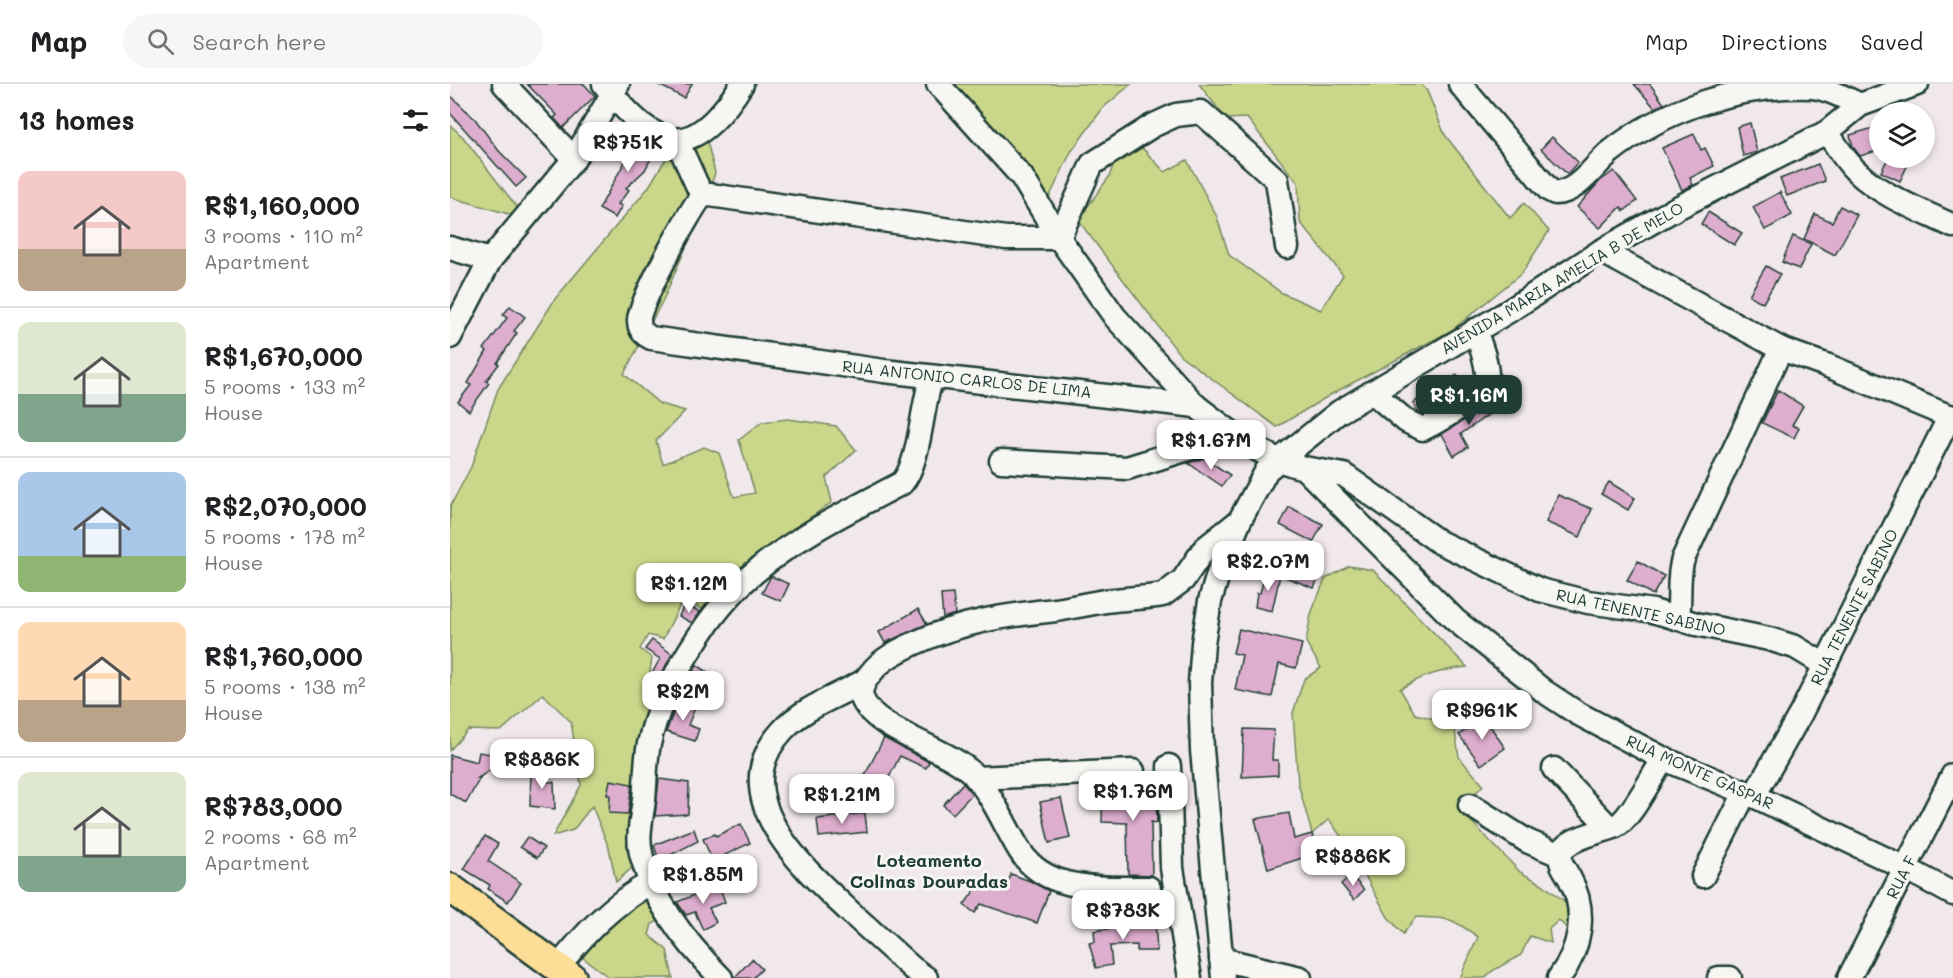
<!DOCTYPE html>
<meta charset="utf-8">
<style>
:root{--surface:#fff;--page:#f6f6f6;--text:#202124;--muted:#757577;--line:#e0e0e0;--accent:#1f3d34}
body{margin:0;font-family:Mali,sans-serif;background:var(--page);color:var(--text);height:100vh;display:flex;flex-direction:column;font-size:22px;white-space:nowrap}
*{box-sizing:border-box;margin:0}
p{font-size:20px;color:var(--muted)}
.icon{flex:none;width:33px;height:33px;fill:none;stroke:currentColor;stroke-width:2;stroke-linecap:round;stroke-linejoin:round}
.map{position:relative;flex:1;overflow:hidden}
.drawer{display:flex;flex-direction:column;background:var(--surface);width:450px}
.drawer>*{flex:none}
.fabs{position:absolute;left:1419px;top:18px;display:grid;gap:12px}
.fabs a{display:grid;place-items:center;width:66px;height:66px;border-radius:50%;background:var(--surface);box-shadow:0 3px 9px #0003;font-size:30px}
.price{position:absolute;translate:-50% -51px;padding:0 14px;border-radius:12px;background:#fff;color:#222;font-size:20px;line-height:39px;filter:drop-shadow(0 2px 3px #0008)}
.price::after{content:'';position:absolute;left:50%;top:36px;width:18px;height:14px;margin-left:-9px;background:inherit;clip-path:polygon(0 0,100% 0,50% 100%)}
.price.selected{background:var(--accent);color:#fff}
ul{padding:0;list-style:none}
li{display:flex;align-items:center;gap:18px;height:150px;padding:0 18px}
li+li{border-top:2px solid var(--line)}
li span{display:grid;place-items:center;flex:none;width:168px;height:120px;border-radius:12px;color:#555}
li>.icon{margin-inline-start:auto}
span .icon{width:72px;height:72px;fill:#fffc;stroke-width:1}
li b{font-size:26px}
h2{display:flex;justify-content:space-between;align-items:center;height:72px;padding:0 18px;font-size:26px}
header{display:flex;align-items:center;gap:36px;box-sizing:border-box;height:84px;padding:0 30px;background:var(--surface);border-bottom:2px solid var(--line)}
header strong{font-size:28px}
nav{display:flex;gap:33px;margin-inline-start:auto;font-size:21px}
.search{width:420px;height:54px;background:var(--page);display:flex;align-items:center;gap:15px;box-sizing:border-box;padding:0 21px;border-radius:33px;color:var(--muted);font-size:22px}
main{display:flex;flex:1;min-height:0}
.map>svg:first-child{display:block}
.green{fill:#cad78b;stroke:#748a60;stroke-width:1.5}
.building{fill:#deaece;stroke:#1f3d34;stroke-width:1.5}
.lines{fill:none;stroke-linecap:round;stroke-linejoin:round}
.minor-casing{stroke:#1f3d34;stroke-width:27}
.major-casing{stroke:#1f3d34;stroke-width:33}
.minor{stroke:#f6f6f2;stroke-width:22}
.major{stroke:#fdde96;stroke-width:28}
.labels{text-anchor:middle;stroke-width:6;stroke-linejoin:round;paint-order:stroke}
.street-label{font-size:16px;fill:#1f3d34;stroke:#f6f6f2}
.neighbourhood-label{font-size:18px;font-weight:bold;fill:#1f3d34;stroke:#f6f6f2}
</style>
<header>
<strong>Map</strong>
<div class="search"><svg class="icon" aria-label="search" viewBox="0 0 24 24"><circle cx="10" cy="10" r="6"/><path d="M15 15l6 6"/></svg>Search here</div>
<nav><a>Map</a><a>Directions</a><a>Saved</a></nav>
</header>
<main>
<section class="drawer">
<h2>13 homes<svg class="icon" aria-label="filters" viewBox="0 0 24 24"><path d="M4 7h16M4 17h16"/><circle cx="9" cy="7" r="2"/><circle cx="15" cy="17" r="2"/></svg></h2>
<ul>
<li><span style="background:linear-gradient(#f6c9c9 65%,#b9a48a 0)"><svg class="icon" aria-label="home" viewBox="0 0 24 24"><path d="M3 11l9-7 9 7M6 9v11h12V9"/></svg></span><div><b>R$1,160,000</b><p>3 rooms · 110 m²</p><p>Apartment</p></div></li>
<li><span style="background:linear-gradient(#dfe7d0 60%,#7fa58c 0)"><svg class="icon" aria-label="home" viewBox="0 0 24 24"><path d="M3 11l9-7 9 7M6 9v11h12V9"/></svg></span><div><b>R$1,670,000</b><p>5 rooms · 133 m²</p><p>House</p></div></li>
<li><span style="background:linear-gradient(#a9c7e8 70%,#8fb573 0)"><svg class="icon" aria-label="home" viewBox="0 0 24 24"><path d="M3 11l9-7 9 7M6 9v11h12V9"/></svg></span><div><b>R$2,070,000</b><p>5 rooms · 178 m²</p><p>House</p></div></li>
<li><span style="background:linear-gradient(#ffd9b3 65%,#b9a48a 0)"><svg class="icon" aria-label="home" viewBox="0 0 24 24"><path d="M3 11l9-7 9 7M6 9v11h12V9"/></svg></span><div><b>R$1,760,000</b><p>5 rooms · 138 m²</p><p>House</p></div></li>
<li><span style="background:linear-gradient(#dfe7d0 70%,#7fa58c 0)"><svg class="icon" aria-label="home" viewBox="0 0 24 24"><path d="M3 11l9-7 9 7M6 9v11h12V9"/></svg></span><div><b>R$783,000</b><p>2 rooms · 68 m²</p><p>Apartment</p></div></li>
</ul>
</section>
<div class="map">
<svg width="1503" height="894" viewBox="0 0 1503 894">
<rect width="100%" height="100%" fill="#f1e8eb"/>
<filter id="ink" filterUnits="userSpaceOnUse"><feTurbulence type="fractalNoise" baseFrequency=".0167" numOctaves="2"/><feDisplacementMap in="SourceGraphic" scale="12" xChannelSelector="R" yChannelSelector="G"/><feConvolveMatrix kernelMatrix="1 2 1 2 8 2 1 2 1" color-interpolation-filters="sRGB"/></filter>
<g filter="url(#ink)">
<!-- green -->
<g class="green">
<polygon points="498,0 681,0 653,24 621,68 598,116"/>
<polygon points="749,0 971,0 977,7 995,51 1060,134 1074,119 1099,147 1072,189 1002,246 880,311 827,343 730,271 628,136 659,93 676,47 715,88 737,76 767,133 779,171 832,209 871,226 893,191 850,138 848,99 797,34 776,35"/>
<polygon points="0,41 13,53 76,135 0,113"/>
<polygon points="256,53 265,89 252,126 214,214 174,290 210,320 235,327 206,357 213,380 254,363 269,369 284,413 305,409 289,356 312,338 338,335 386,342 406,366 376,394 382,418 312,468 260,528 232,517 213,555 198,551 190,565 202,574 199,594 213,606 184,782 166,798 159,764 142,722 123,746 103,752 131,701 121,638 93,610 51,647 18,646 0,666 0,423 21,383 48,305 105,215 198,104 226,58"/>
<path d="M899,482L923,486L1017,583C991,586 972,592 950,605L965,630L1004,640L1009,673L1033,701L1010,726L1070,788L1092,800L1113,816L1123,830V851L1109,836L1099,845L1101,859L1080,852L1071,871L1042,887L1035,894H1010L1028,853C1000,833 1000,834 966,833L953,850L938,833L903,770L879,735L862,750L848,699L843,629L854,595L871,584L856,558L861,530L875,495Z"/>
<polygon points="199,811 214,835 202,840 199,851 217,866 223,894 160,894 124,867"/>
</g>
<!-- building -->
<g class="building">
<polygon points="77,0 134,0 145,12 113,44 104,34 107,31"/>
<polygon points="207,0 242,0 234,14"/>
<polygon points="1184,0 1200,0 1214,20 1205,24"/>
<polygon points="0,11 25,35 49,67 76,94 66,103 0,29"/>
<polygon points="1300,39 1307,68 1293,72 1287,43"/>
<polygon points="1430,42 1430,66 1410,72 1403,63 1400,51"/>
<polygon points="175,44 206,64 195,86 176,104 179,106 168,120 172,122 165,134 149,125 185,59 171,51"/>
<polygon points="1244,50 1251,66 1255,64 1264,82 1240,94 1243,101 1232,106 1212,64"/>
<polygon points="1102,53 1128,78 1117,90 1091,65"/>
<polygon points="1438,74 1461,74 1450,97 1431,88"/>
<polygon points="1368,80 1375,97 1337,112 1330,95"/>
<polygon points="1164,87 1187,117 1174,127 1171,123 1150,144 1127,123 1150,97"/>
<polygon points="1330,108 1342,131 1315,146 1303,123"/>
<polygon points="1390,122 1407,131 1385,171 1354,155 1365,130 1382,138"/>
<polygon points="1258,128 1292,149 1284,161 1251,140"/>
<polygon points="1343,152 1361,160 1349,185 1332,178"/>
<polygon points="1316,182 1330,190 1313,219 1299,211"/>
<polygon points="60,222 75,233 64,247 67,249 47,279 49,280 36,297 39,299 19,327 8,318 21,301 18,299 37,267 34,265 57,234 53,231"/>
<polygon points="1007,291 1015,302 974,329 968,328 963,319"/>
<polygon points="1328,306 1353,322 1342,341 1349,344 1344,354 1312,339"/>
<polygon points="1045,309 1052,321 1011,350 1018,363 1004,372 992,350 1029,326"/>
<polygon points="754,374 780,391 772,402 738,379"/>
<polygon points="1159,398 1185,414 1178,426 1151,410"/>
<polygon points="1108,411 1142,425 1130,453 1096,438"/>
<polygon points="839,423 873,440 863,458 830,441"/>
<polygon points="837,474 871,487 864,504 830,491"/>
<polygon points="1188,477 1214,492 1203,511 1177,496"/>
<polygon points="816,487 830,491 822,527 805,523 807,509 810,509"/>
<polygon points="321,492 339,500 331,517 312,509"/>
<polygon points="503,510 505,530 493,534 491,511"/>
<polygon points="235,520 250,528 242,539 229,532"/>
<polygon points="468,525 477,540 435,559 429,548"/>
<polygon points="789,545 852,560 846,584 829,580 822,613 785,606 792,571 783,569"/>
<polygon points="202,556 222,570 209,595 201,591 210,575 195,565"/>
<polygon points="247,581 267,594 261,605 240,593"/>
<polygon points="1056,614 1074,629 1066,639 1048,623"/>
<polygon points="228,617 245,624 238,641 249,645 245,657 216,648"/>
<polygon points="1034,633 1055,664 1031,681 1009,651"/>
<polygon points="794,645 824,646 822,676 828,676 828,691 792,693"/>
<polygon points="434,654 479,678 476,684 450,672 435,701 415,691"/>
<polygon points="59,659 66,670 28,694 30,694 16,719 0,710 0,671 27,678 29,668 41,670"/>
<polygon points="97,684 97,698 104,698 105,725 80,722 81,686"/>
<polygon points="209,695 239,699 238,730 205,732"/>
<polygon points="160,696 182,700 178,730 159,729 160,711 157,711"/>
<polygon points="513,699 522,710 503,730 493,721"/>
<polygon points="669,701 706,704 707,739 701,738 702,791 678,790 677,739 652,738 653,702"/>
<polygon points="611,714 620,754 599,759 590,718"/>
<polygon points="415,729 417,748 369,753 367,735"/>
<polygon points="839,729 844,755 862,750 868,769 818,785 805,735"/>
<polygon points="291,740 300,759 275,771 285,792 272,798 253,755 265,750 266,752"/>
<polygon points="244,745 248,757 209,777 204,761"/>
<polygon points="35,752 48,760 38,777 71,799 58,818 38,805 40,801 14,785"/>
<polygon points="77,753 94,764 87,774 70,763"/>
<polygon points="561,790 580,797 599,807 587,839 531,820 525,829 514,821 534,793 555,808"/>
<polygon points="901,791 914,806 904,816 891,800"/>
<polygon points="269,801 275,818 259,824 266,838 253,846 245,828 236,831 227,818"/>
<polygon points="705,837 707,867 687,867 687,861 660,862 662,881 646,884 639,859 645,858 644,847"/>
<polygon points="302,875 312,885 303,894 284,894"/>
</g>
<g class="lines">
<!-- minor casing -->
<g class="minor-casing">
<g id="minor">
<polyline points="54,0 124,75"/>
<path d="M154,0C169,19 195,51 222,55C251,60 279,21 292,0"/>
<polyline points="488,0 572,93 609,154 665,233 746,322"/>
<path d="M1010,0L1099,106L1105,109C1127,109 1144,82 1159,69C1215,24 1290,0 1363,3C1380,5 1395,14 1410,21"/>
<path d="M1377,48C1386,61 1394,75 1405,86C1431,112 1470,126 1503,142"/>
<polyline points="222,56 232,68 252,112"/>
<path d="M252,112C241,124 188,221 189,236C189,245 193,250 201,254L434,287L746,322C781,349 810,373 854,384L1005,536L1095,608L1127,629L1214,675L1304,712L1455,784L1503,810"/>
<polyline points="252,112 260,111 556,154 609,154 642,80 702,42 726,31 751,28 827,96 837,163"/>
<polyline points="0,164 40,176"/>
<polyline points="1151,167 1331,265 1376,281 1503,334"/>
<polyline points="0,253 40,176 124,75 168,0"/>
<path d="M922,308L956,337L973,345C989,337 1037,311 1037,292C1037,277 1030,260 1025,246"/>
<polyline points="551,377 677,384 783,351"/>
<polyline points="854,384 894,391 989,458 1090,506 1138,518 1203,527 1246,540 1319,555 1345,563 1375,581"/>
<path d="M1228,533C1231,514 1227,493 1233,475L1331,265"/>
<path d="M414,597C388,612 352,624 332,647C273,712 352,783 398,826C419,845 441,865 462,884L476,894"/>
<polyline points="719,682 722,784 740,894"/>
<polyline points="1104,685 1160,744"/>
<polyline points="526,694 683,687"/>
<polyline points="1304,712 1351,629 1500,332"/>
<polyline points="1020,721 1077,757 1110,771"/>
<polyline points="1253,792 1295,709"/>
<path d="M699,804C655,803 597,810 570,767C554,741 544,713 523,690C498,664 424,647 412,614C409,604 415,596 421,589C431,575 450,566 465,559C511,538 556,531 606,526C625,523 644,518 664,516C680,514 697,514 713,511L733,496L755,464L789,437"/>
<polyline points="771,875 850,894"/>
<path d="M108,883C135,849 162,820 202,798"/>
<path d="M271,894C239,862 204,818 192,773C186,754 192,734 194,715C196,697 195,678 199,660C211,603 260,525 305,488C350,450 401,426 452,399C471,377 471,322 482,293"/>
<polyline points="773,894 752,666 750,599 753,559 760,517 770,484 790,436 817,386 889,328 1059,227 1151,167 1227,124 1377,48 1410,21 1467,0"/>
<path d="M1109,894C1130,865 1138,828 1120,795C1117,788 1108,779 1111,770C1115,754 1153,748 1166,742C1181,735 1202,691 1214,675"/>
<polyline points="1269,894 1280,894"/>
<polyline points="1399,894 1503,691"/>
</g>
</g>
<!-- major casing -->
<g class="major-casing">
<polyline id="major" points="0,804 122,894"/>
</g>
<!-- minor -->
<use href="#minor" class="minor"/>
<!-- major -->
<use href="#major" class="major"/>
</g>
</g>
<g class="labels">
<!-- street labels -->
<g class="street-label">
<text transform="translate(1112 194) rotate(-31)" y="6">AVENIDA MARIA AMELIA B DE MELO</text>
<text transform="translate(517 295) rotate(6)" y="6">RUA ANTONIO CARLOS DE LIMA</text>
<text transform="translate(1404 523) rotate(-63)" y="6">RUA TENENTE SABINO</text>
<text transform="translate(1191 528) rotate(12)" y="6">RUA TENENTE SABINO</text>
<text transform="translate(1250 688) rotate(24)" y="6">RUA MONTE GASPAR</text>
<text transform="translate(1451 793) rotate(-63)" y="6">RUA F</text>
</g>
<!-- neighbourhood labels -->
<g class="neighbourhood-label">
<text x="479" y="783">Loteamento<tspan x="479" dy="21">Colinas Douradas</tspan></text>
</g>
</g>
</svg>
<div class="fabs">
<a><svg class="icon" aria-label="layers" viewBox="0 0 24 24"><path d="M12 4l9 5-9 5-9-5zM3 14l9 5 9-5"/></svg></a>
</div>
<b class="price" style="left:178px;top:89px">R$751K</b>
<b class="price selected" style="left:1019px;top:342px">R$1.16M</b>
<b class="price" style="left:761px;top:387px">R$1.67M</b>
<b class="price" style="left:818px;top:508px">R$2.07M</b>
<b class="price" style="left:239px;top:530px">R$1.12M</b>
<b class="price" style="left:233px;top:638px">R$2M</b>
<b class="price" style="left:1032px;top:657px">R$961K</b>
<b class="price" style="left:92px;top:706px">R$886K</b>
<b class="price" style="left:683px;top:738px">R$1.76M</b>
<b class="price" style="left:392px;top:741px">R$1.21M</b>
<b class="price" style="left:903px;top:803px">R$886K</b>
<b class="price" style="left:253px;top:821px">R$1.85M</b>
<b class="price" style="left:673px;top:857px">R$783K</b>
</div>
</main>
